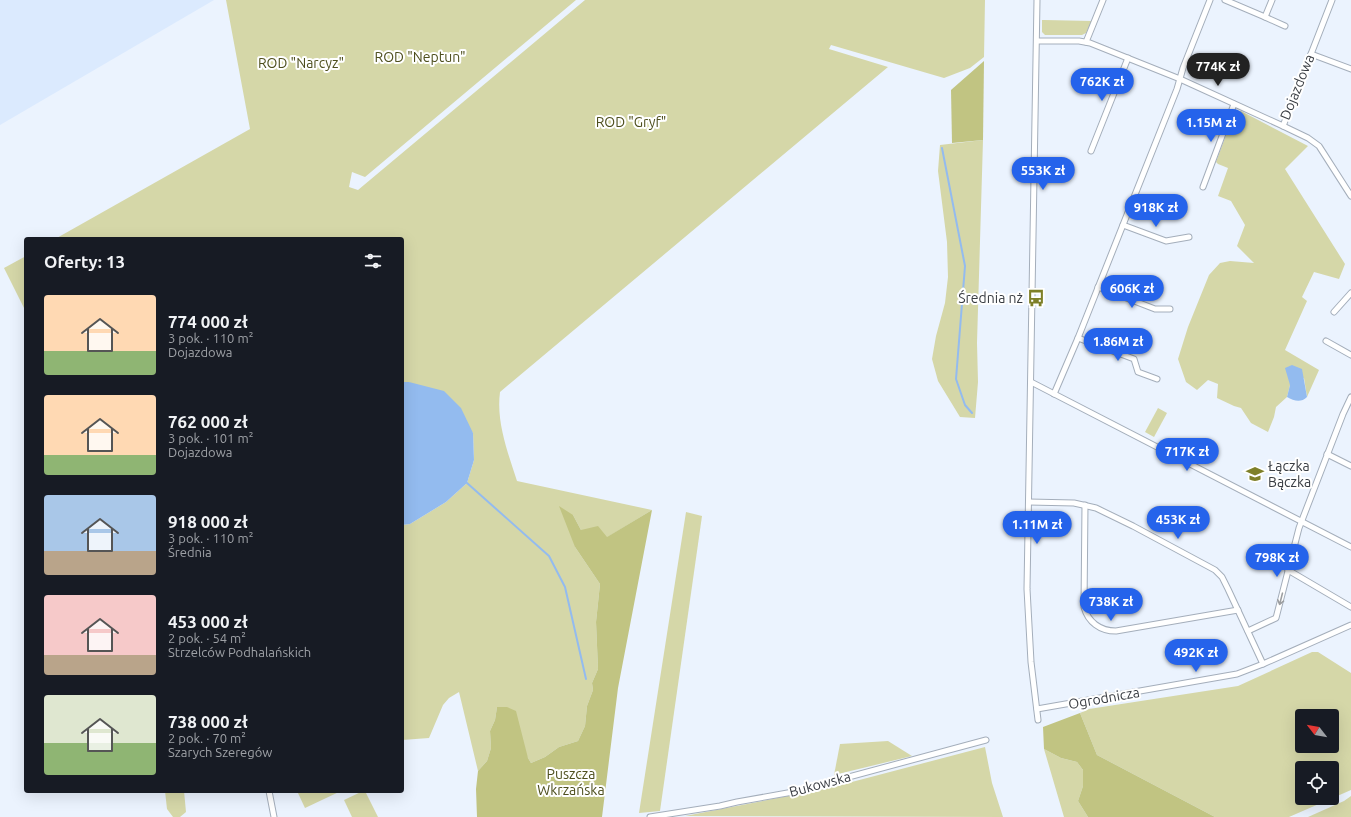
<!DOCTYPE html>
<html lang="pl">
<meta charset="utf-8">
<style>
:root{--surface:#171b24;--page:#20242c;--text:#f1f3f6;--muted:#9ea1a6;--accent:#2563eb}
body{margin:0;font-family:Ubuntu,sans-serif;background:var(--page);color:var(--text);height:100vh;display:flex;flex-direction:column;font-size:15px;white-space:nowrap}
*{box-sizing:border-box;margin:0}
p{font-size:13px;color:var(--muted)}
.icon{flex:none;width:22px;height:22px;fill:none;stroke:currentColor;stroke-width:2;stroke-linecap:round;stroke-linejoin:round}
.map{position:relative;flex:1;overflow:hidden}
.side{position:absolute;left:24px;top:237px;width:380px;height:556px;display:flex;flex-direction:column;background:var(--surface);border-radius:4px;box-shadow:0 4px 16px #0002}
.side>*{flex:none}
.needle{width:26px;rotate:301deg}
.buttons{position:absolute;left:1295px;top:709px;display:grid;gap:8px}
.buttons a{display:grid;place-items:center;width:44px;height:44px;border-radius:4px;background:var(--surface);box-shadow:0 4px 16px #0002;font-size:20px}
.price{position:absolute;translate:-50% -34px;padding:0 9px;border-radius:14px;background:var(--accent);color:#fff;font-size:13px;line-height:26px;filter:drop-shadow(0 1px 2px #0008)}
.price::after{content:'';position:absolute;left:50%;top:24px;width:12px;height:9px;margin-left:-6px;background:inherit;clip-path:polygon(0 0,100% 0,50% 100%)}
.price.active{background:#222;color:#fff}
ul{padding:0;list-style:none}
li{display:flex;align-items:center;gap:12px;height:100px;padding:0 20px}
li span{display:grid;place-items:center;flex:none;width:112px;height:80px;border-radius:4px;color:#555}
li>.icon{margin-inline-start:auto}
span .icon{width:48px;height:48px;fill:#fffc;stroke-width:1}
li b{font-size:17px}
h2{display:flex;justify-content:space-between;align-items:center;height:48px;padding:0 20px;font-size:17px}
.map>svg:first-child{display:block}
.built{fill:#dbeafe}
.green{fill:#d5d7a8;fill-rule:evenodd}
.forest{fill:#c1c482}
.water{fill:#93bbef}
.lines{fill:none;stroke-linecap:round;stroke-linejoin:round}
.stream{stroke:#93bbef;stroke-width:2}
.street-casing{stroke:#a4aebb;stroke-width:7}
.street{stroke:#fff;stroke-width:5}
.oneway{stroke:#9c9ea0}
.labels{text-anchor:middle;stroke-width:4;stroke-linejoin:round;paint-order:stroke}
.park-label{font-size:14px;fill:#4e4f1e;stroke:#fff}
.street-label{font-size:14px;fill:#383c42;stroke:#fff}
.poi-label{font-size:14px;fill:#383c42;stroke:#fff;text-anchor:end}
</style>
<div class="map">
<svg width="1351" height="817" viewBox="0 0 1351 817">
<rect width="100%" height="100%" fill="#ebf3fe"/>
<!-- built -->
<polygon class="built" points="0,0 214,0 0,125"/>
<!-- green -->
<g class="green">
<path d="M226,0H576L365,177L352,172L349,187L358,190L585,0H985L984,57L970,68L944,78L831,45L829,49L888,67L500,392C496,422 508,453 517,481L652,510L606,538L581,530L573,515L575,547L600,584L596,622L598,669L592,683L593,690L587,706L585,726L578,741L559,747L545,757L531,763L497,707L495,720L490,731L491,748L487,761L478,771L459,692L449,698L443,705L429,738L402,740V525L410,524L446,502L467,483L474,460L473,433L409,382H402V239H55L250,129Z"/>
<polygon points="1042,20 1044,20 1092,21 1086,33 1082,35 1045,35 1042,32"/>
<polygon points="1241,111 1308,146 1285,169 1345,264 1339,279 1314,272 1302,297 1307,301 1285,350 1319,370 1307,397 1304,378 1290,385 1287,397 1276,407 1274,417 1268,432 1251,423 1241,408 1234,406 1217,398 1218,384 1208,380 1197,390 1186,382 1178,359 1188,327 1209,275 1220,263 1230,261 1254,263 1237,246 1245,225 1231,201 1218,196 1228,168 1218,164 1216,162 1232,119 1236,113"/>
<polygon points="983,140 977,343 978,382 975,418 960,417 938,381 932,359 936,336 945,303 948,277 947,242 938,171 940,145"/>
<polygon points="26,256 26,312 4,268"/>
<polygon points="1158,408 1167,413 1154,437 1145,432"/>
<polygon points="686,512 702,516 660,811 639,813"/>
<path d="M1312,652H1318L1351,673V790L1289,817H1215L1097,755L1080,713L1089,709L1238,686ZM1302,716H1332V746H1302ZM1302,768H1332V798H1302Z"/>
<polygon points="888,741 912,756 834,775 840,744"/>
<polygon points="985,747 992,783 1003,817 685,816 829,788"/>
<polygon points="1044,749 1061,758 1077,762 1083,770 1083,786 1078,801 1088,817 1064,817"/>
<polygon points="165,791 184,791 186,812 180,817 173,817 167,809"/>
<polygon points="297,791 341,791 305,808"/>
<polygon points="363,791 365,791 378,817 352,817 344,800"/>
<polygon points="1351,796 1351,817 1308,817 1344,801"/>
</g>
<!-- forest -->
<g class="forest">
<polygon points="984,61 983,140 952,143 951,90"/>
<polygon points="559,506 573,515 581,530 598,526 607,537 652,510 618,688 602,817 477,817 476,789 478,771 487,761 491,748 490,731 495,720 497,707 507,707 516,711 528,758 531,763 545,757 559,747 578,741 585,726 587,706 593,690 592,683 598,669 596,622 600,584 575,547"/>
<polygon points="1080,713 1097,755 1215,817 1088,817 1078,801 1083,786 1083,770 1077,762 1061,758 1044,749 1043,727"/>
</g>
<!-- water -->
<g class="water">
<path d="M1292,365L1302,369L1307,397C1301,403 1294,401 1287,397L1290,385L1285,368Z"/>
<polygon points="402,382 409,382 444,391 461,408 473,433 474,460 467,483 446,502 410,524 402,525"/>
</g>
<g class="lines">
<!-- stream -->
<g class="stream">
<polyline points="942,148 965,266 956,379 965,405 972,413"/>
<polyline points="467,483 549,556 565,587 586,679"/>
</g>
<!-- street casing -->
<g class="street-casing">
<g id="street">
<polyline points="1037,0 1027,589 1031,662 1038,720"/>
<polyline points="1225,0 1265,17 1272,0"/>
<polyline points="1265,17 1285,26"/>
<polyline points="1037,41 1079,41 1090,43 1180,79 1283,126 1332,0"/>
<polyline points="1086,42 1103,0"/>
<polyline points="1311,54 1351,69"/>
<polyline points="1283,126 1308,138 1319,146 1351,196"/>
<polyline points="1091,151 1128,58"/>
<polyline points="1203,187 1234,104"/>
<polyline points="1123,225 1166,241 1189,237"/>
<polyline points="1098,287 1155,309 1170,309"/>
<polyline points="1334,312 1351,293"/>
<polyline points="1078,338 1134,359 1138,372 1157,379"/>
<polyline points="1326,341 1351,355"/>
<polyline points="1031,382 1351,547"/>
<polyline points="1054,394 1078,338 1177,89 1183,68 1210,0"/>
<polyline points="1327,454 1351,466"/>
<polyline points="1029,502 1074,503 1096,508 1133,526 1215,570 1222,577 1228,589 1263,664"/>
<path d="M1085,505L1084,607C1088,622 1100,631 1116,631L1238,610"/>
<polyline points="1288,570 1351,607"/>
<polyline points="1248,631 1276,618 1299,528 1343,414 1351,397"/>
<polyline points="1037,709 1237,674 1263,664 1351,625"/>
<polyline points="269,791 274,817"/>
<polyline points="650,817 720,806 737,802 793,792 986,740"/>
</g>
</g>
<!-- street -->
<use href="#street" class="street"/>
</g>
<!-- one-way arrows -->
<defs><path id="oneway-shaft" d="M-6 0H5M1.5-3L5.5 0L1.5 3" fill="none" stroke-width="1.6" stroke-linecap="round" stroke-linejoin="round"/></defs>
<use class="oneway" href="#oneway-shaft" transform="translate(1281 599) rotate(104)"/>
<!-- icons -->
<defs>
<g id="bus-bare" transform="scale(1.38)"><path d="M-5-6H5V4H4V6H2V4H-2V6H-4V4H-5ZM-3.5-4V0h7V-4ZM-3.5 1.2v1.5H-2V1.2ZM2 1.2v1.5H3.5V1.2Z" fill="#7e8029" stroke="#fff" stroke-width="2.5" paint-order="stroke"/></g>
<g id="school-bare" transform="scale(1.38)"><path d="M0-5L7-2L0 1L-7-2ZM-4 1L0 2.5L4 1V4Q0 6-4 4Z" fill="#7e8029" stroke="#fff" stroke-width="2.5" paint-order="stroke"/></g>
</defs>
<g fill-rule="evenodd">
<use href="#bus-bare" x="1036" y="298"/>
<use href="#school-bare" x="1255" y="474"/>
</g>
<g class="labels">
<!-- park labels -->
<g class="park-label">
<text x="420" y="62">ROD "Neptun"</text>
<text x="301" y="68">ROD "Narcyz"</text>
<text x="631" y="127">ROD "Gryf"</text>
<text x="571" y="779">Puszcza<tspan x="571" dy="16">Wkrzańska</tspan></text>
</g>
<!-- street labels -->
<g class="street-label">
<text transform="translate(1297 87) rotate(-68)" y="5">Dojazdowa</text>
<text transform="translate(1104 698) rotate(-10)" y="5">Ogrodnicza</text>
<text transform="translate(820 784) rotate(-15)" y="5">Bukowska</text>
</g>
<!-- poi labels -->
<g class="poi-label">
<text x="1023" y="303">Średnia nż</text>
<text x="1268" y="471" text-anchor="start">Łączka<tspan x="1268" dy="16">Bączka</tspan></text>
</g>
</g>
</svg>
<div class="buttons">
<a><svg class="needle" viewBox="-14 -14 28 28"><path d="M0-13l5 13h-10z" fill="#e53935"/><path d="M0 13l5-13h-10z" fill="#9ea1a6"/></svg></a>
<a><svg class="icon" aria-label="locate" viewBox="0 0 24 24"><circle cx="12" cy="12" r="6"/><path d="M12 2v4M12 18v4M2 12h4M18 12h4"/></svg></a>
</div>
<b class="price active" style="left:1218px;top:87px">774K zł</b>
<b class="price" style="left:1102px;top:102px">762K zł</b>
<b class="price" style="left:1211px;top:143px">1.15M zł</b>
<b class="price" style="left:1043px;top:191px">553K zł</b>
<b class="price" style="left:1156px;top:228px">918K zł</b>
<b class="price" style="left:1132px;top:309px">606K zł</b>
<b class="price" style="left:1118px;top:362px">1.86M zł</b>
<b class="price" style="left:1187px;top:472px">717K zł</b>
<b class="price" style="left:1178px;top:540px">453K zł</b>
<b class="price" style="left:1037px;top:545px">1.11M zł</b>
<b class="price" style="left:1277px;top:578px">798K zł</b>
<b class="price" style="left:1111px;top:622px">738K zł</b>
<b class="price" style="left:1196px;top:673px">492K zł</b>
<section class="side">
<h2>Oferty: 13<svg class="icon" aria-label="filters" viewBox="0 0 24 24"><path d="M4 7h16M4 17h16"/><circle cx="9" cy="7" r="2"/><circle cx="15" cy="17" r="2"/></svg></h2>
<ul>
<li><span style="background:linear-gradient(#ffd9b3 70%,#8fb573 0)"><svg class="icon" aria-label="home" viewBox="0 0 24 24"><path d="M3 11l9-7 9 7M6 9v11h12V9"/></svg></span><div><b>774 000 zł</b><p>3 pok. · 110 m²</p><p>Dojazdowa</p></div></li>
<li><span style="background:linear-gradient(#ffd9b3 75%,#8fb573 0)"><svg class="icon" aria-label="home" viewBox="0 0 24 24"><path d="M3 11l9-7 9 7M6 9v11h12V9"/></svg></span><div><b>762 000 zł</b><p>3 pok. · 101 m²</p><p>Dojazdowa</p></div></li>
<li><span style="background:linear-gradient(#a9c7e8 70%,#b9a48a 0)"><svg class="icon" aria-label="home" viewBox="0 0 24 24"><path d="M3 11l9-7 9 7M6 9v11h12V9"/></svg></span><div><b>918 000 zł</b><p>3 pok. · 110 m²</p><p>Średnia</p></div></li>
<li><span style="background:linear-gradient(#f6c9c9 75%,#b9a48a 0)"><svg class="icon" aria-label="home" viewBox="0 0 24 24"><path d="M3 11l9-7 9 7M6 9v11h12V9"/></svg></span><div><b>453 000 zł</b><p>2 pok. · 54 m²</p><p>Strzelców Podhalańskich</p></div></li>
<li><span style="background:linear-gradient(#dfe7d0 60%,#8fb573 0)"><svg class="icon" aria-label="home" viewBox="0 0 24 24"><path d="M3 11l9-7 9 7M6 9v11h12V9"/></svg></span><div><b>738 000 zł</b><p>2 pok. · 70 m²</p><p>Szarych Szeregów</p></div></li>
</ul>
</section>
</div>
